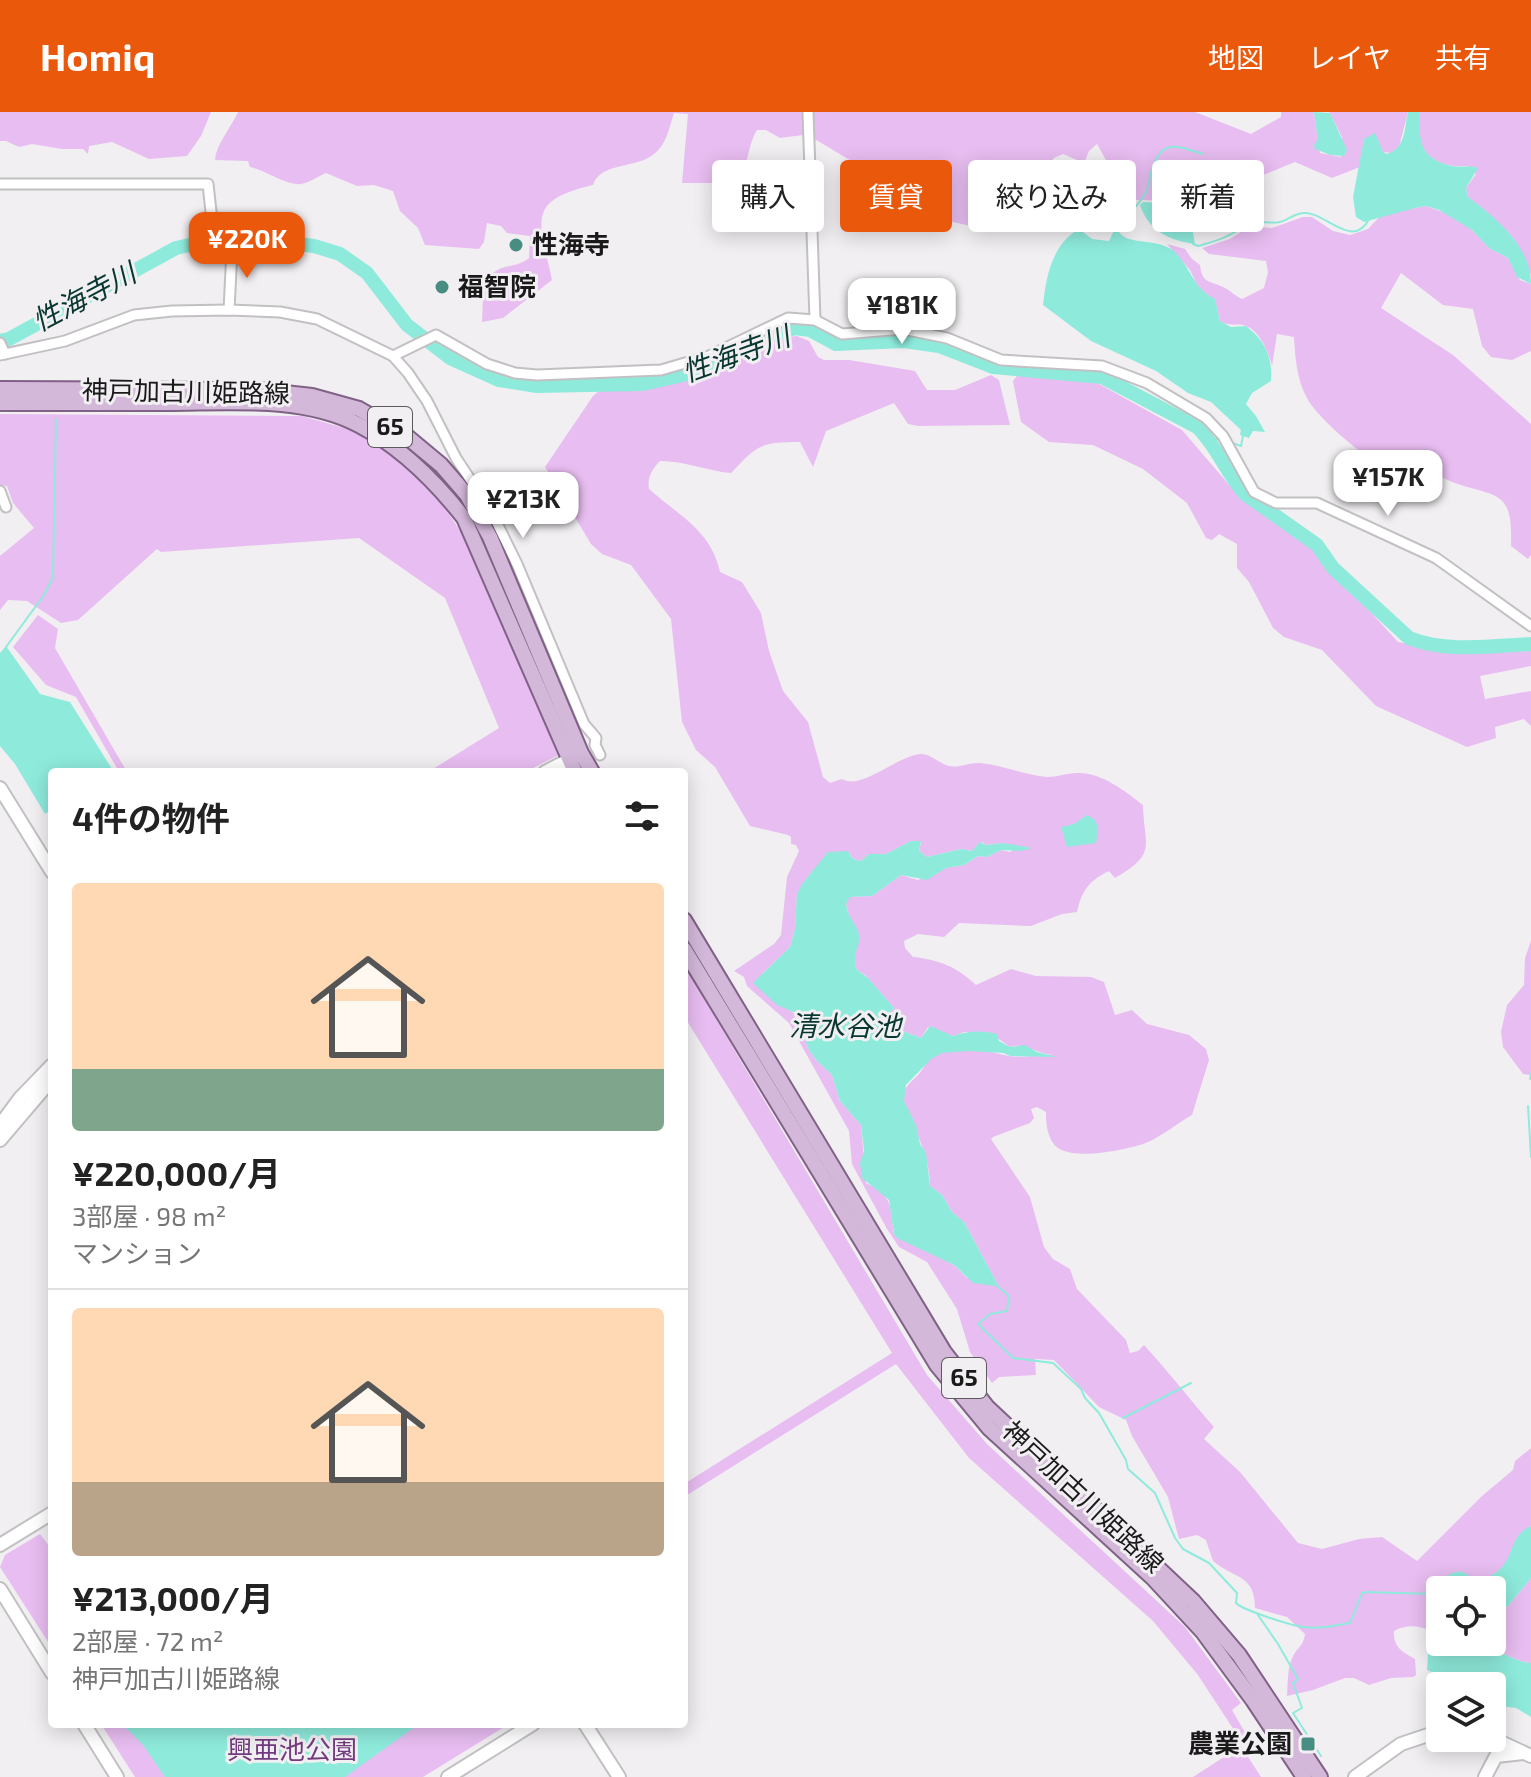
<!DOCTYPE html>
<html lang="ja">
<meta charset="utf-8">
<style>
:root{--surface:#fff;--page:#f6f6f6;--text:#222;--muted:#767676;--line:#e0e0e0;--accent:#ea580c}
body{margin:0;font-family:"Exo 2","Noto Sans JP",sans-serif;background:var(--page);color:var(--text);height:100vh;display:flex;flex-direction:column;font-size:30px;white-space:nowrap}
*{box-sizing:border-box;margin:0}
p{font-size:26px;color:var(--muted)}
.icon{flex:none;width:44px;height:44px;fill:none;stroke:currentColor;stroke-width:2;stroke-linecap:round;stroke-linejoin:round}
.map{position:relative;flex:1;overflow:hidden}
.side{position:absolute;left:48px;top:656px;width:640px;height:960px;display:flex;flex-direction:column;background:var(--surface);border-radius:8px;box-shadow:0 4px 20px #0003}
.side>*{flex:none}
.banner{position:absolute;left:712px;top:48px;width:698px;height:72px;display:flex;gap:16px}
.buttons{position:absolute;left:1426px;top:1464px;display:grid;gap:16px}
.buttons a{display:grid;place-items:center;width:80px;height:80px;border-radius:8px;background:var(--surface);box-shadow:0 4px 20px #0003;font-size:40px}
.price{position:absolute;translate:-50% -68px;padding:0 18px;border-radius:16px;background:#fff;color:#222;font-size:26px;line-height:52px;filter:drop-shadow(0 2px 4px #0008)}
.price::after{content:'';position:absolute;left:50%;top:48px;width:24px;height:18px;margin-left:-12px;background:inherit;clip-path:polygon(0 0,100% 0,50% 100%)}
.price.selected{background:var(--accent);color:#fff}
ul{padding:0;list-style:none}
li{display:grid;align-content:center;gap:16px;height:424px;padding:0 24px}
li+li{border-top:2px solid var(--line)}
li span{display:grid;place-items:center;height:248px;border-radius:8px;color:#555}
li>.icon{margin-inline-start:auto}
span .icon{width:144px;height:144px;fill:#fffc;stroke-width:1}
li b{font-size:34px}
h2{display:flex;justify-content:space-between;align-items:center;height:96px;padding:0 24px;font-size:34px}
.pill{padding:0 28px;border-radius:8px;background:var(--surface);box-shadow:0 4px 20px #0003;font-size:28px;line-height:72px}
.pill.selected{background:var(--accent);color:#fff}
header{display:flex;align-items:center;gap:48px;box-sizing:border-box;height:112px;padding:0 40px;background:var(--accent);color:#fff}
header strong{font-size:38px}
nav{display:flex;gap:44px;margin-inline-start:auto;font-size:28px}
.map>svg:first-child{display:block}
.green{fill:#e8bdf1;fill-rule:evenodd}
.water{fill:#8eebdc}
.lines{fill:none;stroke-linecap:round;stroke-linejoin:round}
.stream{stroke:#8eebdc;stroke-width:2}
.river{stroke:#8eebdc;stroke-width:14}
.street-casing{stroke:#c2c0c3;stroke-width:13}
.secondary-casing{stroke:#c2c0c3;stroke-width:16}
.primary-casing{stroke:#7f6286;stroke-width:18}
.street{stroke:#fff;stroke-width:9}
.secondary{stroke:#fff;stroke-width:12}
.primary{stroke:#d3b8d9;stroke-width:14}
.poi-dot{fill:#488d82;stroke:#f2eff2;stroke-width:3}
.labels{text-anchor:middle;stroke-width:6;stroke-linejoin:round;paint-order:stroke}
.shield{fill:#f2eff2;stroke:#5c5a5c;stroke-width:2}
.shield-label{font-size:24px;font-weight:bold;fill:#1b1a1b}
.poi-label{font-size:26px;font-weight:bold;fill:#1b1a1b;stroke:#f2eff2;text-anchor:start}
.street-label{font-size:26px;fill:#1b1a1b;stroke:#f2eff2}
.park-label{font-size:26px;fill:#733b7f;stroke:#f2eff2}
.water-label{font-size:28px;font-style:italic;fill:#083731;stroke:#f2eff2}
</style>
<header>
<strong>Homiq</strong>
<nav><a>地図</a><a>レイヤ</a><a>共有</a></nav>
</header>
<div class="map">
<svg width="1531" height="1665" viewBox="0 0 1531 1665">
<rect width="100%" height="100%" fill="#f2eff2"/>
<!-- green -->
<g class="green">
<polygon points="0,0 211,0 201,24 187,44 149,47 112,30 89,34 88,42 83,37 62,37 32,32 19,35 6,29 0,29"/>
<path d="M238,0H802L803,23L780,26L766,18H757C747,34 749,57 735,71H682L688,2L674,1C669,16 667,32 654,42C636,57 600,50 593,73C524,89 540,110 552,168L503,206L482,210C484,187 479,162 505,155C514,153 522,152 529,146L530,124L507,121L501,114L487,111L484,130L479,137L425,133L418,116L400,99L393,79L374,73L357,74L326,61C319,64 309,71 301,72C287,74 265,58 250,55L248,49L215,48C216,32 231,16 238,0Z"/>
<path d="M813,0H1195L1251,22L1281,5V0H1314L1320,41L1341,45L1342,25L1329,0H1408L1399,35L1391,41L1383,40L1376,29L1364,27L1360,55L1332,66L1295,50L1222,80L1219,87L1189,89L1136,88L1133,75L1108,52L1097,32L1089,39L1084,51L1063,42L1054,46L1048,53C1059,70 1078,88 1067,108L1060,107L1033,68L1026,73L1036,99L1003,110L997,120L953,110L813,26Z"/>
<path d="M1419,0H1531V163L1517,132L1507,119L1468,85L1466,76L1476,62L1467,54C1447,56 1425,49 1419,27C1417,19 1419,8 1419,0Z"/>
<path d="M1426,94L1451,103L1472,118L1489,136L1508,146L1520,168L1531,172V239L1512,248L1491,245L1482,234L1473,197L1443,193L1401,161L1381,196L1453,243L1531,312V443L1528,447L1511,434C1513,376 1497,386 1452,370C1442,366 1433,359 1422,360L1414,370C1387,365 1320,311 1307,286C1297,269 1295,244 1294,225L1277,222L1272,254C1269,241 1260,219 1246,214C1237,210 1232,216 1220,209L1215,188L1199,177L1190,158L1167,132L1185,137L1192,147L1200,153C1202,171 1208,168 1223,175C1230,178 1235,184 1242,187L1264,176L1268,160L1266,149L1209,142L1202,136L1230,127L1250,114L1272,116L1303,105H1312L1333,119L1350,123L1368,117L1382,102Z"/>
<path d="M797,224L809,229L818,245L824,248H849L915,259L927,278H955L991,263L999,268L1010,313L918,314L908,312L894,291L826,319L813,355L800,330C760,330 758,333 731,361C707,359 685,349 660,349C652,357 647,366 649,377C679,404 711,418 720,460L742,470L761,501L769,539L783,579L808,610L823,665L830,671L842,667C861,679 898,643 921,642C931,642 940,652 949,654C960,656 970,650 980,651C1002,653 1024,663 1047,665C1057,665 1067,661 1077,661C1101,660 1125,679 1143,693C1144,735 1158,741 1115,766L1109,759C1089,769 1082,778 1077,800L1062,802L1031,814L959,811L944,825L918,822L904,829L905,836L913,845C940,848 957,855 976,873L1011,857L1036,864L1091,865L1104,870L1115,903L1132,898L1147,912L1189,923L1206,937L1209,948L1192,1003C1176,1012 1160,1026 1143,1032C1124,1038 1065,1051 1053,1031C1047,1022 1046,1011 1046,1000L1037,995L1031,997L1034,1006L1030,1011L993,1025L991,1027L1030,1085L1044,1135L1053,1147L1070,1157L1077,1177L1126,1228L1130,1241L1138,1239L1144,1233C1169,1260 1190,1288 1214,1315L1204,1327L1240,1360L1298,1431L1322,1437L1359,1427L1382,1425L1417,1449L1482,1384L1513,1358L1515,1349L1531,1336V1414C1502,1433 1521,1457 1475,1470L1469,1465L1442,1467L1434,1475L1429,1474V1518C1416,1513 1406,1513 1394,1519C1393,1536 1403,1540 1415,1547L1416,1563L1413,1565L1391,1566L1369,1573L1354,1566H1345L1313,1578L1287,1584C1288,1571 1287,1556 1293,1544C1298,1535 1304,1533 1305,1522L1287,1505L1255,1496C1255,1462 1234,1467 1213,1449L1206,1428L1197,1423L1179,1427L1168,1385L1132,1324L1126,1308L1099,1295L1054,1248L1035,1247L1036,1263L999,1265L992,1271L970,1240L957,1197L927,1150L899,1135L887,1117L852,1052L849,1019L789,911L747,874L744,865L734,859L774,832L781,823L787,765L799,739L796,733L791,732V725L788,723L750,714L715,655L696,638L682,610L671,507L631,453L602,442L591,432L545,355L593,284L599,279C640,277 672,274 710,260C740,249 764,227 797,224ZM911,729L921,731L919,739L927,745L961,737L972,739L982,730L986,733L1003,731L1018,735L1010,740L1001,738L987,745L978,744L964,753L946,756L918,768L901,763L872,784L849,785L846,792L857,837L853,844L857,858L866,864L894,896L888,904L889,914L921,926L928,915L953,924L964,920H989L1010,935C1026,930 1036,942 1053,943C1039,943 1022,946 1009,944C988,939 957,932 936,943C926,948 923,959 915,966C907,973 901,980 905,992C915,1020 930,1044 930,1074L942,1083L952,1100L964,1110L998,1173L967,1166L954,1153L894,1122C889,1094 895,1085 866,1071L861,1013L840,989L832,963L817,949L809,938L801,917L802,907L788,897L762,862L790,835L795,817L797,782L810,762L826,746L849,740L853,747L861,749L869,742H886Z"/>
<polygon points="1017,264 1092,268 1182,318 1237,382 1313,437 1398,530 1464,542 1531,539 1531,554 1480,564 1485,587 1531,579 1531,614 1524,607 1495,615 1496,626 1467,635 1376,594 1322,538 1284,525 1273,516 1249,470 1237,456 1237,432 1219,422 1212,428 1206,426 1187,391 1143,357 1093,333 1049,330 1021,310 1013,269"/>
<polygon points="0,302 302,304 355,319 400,348 436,382 466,428 559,643 525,660 428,660 499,616 445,486 359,426 161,440 157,437 78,508 61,511 27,489 8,488 0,498 0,444 34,416 13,391 7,374 0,373"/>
<polygon points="38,503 58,517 55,536 127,660 115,660 118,658 76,585 46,573 13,535"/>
<polygon points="1531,829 1531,963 1523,962 1503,935 1501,920 1507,893 1524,873 1525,846"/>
<polygon points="684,853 927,1263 987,1332 1185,1515 1241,1591 1232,1598 1251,1631 1245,1635 1198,1563 1153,1509 969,1346 896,1252 684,1385 684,1372 892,1241 684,904"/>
<polygon points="40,1422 52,1438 52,1536 0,1455 5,1443"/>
<path d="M1531,1466V1551C1518,1551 1502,1539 1487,1537L1483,1530H1492V1503L1508,1494Z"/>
<polygon points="101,1612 509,1612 423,1665 135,1665"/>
<polygon points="1241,1634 1261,1665 1193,1665"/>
</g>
<!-- water -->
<g class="water">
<polygon points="1314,0 1330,1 1347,38 1344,44 1330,43 1315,37 1314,33 1318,28"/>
<path d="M1408,0H1419C1420,29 1418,46 1452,54C1461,56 1469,53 1478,56L1466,76L1468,85C1496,106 1531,134 1531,172L1517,165L1508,146L1489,136L1472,118L1439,98L1426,94L1415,96L1364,110L1356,105L1353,85L1364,27L1375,21L1383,40L1387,42C1406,36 1404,17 1408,0Z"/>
<path d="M1143,90L1184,92L1191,110L1195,132C1168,128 1149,119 1140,93Z"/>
<path d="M1115,116C1118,118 1120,122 1123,124C1133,132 1163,127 1176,141C1191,157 1194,177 1215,187L1220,209L1231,215L1246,214C1265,228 1273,246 1271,269L1252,281L1246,292L1256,304L1265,320L1253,319L1249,326L1240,323L1241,318L1211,290L1188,281L1156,259L1091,229L1043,193C1046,165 1052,132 1079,117L1092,127L1109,129Z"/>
<polygon points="6,534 40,582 70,590 112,657 108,660 52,660 52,697 45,702 15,652 0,634 0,541"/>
<polygon points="1087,703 1095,708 1098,716 1096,731 1067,735 1061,715 1074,712"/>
<path d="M911,729H921L919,739L927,745L961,737L972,739L980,730L986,733L1003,731L1032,736L1021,739L1001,738L987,745L978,744L964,753L946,756L927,768L901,763L872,784L850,785L846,792C848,807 859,814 859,824C860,839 851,839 857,858L868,866L894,896L888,904L889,914L921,926L930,914L953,924C966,919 983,918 997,922L999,929L1010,935L1025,933L1037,940L1057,945L1010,944L1003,941L969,939L942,941L931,947L906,973L904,989L916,1013L920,1032L926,1041L930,1074L942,1083L952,1100L964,1110L998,1173L995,1174L973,1171L954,1153L897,1126L894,1122L889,1088L862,1066L860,1051L864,1039L861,1013L840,989L832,963L817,949L809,938L801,917L802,907L796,901L777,893L753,871L790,835L795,817L797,782L802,772L828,740L848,739L853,747L861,749L869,742H886Z"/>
<path d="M1531,1414V1466L1508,1494L1492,1503V1478H1440V1530H1483L1487,1537C1502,1539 1518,1551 1531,1551V1605L1516,1596L1492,1593V1574H1462L1427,1558L1432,1485L1429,1484V1480H1433C1436,1471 1453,1455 1465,1461C1469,1463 1471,1467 1475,1470C1522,1457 1502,1427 1531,1414Z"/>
<polygon points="122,1612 419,1612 345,1665 165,1665 143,1633"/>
</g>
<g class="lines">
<!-- stream -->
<g class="stream">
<path d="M1116,118C1124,104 1138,95 1145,82C1148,77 1149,70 1150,64C1160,27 1172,32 1203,42"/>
<path d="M1193,132L1198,134C1208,131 1218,129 1227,124C1237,120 1245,112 1255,110C1263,109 1272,112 1280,110C1288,108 1295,101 1304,101C1324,99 1353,139 1369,107"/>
<polyline points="1209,326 1220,328"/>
<polyline points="1230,330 1241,334 1243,324"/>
<polyline points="6,535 44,483 53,465 56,307"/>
<polyline points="1530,967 1531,961"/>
<polyline points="1528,994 1531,1045"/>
<path d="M996,1173L1009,1184L1007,1199L990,1202L978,1212L1013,1246L1053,1251L1081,1277L1085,1286L1099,1301L1126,1348L1128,1357L1155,1381L1175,1426L1183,1437L1209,1451L1237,1481L1236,1491C1242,1498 1293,1514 1303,1515C1319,1517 1334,1514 1350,1511L1362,1481L1366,1480L1431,1482"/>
<polyline points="1123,1306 1191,1271"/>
<polyline points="1258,1503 1278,1532 1298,1567 1293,1571 1302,1596 1293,1601 1321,1644"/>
</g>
<!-- river -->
<path class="river" d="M0,229L9,227L176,136L216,127L264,128L314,134L340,142L367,161L407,213L450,246L499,268L537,274L643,272L692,261L772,223L795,216L810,218L836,232L904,229L939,234L993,255L1102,265L1197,315C1217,334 1226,361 1245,382L1317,433L1333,456L1409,526C1446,541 1492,534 1531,532"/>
<!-- street casing -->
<g class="street-casing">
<g id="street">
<polyline points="808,0 815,208"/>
<polyline points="0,72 208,72 213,118 233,118 229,198"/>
<polyline points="0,231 5,242"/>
<polyline points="0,243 65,229 134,203 172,199 229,198 280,200 317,207 393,244 408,261 427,289 456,346 491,399 517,452 584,612 596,626 595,633 600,643"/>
<polyline points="393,244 436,223 487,252 515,261 537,263 661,258 709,244 788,206 815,208 842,222 903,217 947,226 1001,248 1102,254 1147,271 1206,306 1223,324 1254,380 1276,391 1317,391 1436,446 1531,514"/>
<polyline points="0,379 6,395"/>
</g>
</g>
<!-- secondary casing -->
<g class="secondary-casing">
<g id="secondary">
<polyline points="545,660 578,643"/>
<polyline points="0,676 52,760"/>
<polyline points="0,1013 20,986 52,953"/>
<polyline points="0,1028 52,967"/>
<polyline points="0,1433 52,1401"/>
<polyline points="0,1477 52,1561"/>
<polyline points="84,1612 117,1665"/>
<polyline points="585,1612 619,1665"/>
<polyline points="1492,1626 1531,1644"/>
<polyline points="448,1665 533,1612"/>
<polyline points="1355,1665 1401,1632 1440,1619"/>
<polyline points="1485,1665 1496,1644 1523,1641"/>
</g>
</g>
<!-- primary casing -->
<g class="primary-casing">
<g id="primary">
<polyline points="0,277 258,278 312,284 359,297 405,323 441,353 467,383 490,425 581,641 592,660"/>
<path d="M0,291C55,291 111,291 166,291C228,291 302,283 359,313C401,335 435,369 464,406L575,660"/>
<polyline points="684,808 944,1240 987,1295 1193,1489 1239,1543 1320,1665"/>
<polyline points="684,837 937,1253 989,1316 1152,1465 1203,1520 1253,1588 1304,1665"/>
</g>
</g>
<!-- street -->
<use href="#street" class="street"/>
<!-- secondary -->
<use href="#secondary" class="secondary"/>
<!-- primary -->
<use href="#primary" class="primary"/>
</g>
<!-- markers -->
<g class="poi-dot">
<circle cx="516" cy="133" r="8"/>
<circle cx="442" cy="175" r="8"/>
<rect x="1300" y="1624" width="16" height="16" rx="4"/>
</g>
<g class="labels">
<!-- shield labels -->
<g class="shield">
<rect x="368" y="295" width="44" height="40" rx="6"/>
<rect x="942" y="1246" width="44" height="40" rx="6"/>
</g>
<g class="shield-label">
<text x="390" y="323">65</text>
<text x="964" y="1274">65</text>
</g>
<!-- poi labels -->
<g class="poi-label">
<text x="532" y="142">性海寺</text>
<text x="458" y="184">福智院</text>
<text x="1292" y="1641" text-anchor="end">農業公園</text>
</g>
<!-- street labels -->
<g class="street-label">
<text transform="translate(186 280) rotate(1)" y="9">神戸加古川姫路線</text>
<text transform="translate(1083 1385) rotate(43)" y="9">神戸加古川姫路線</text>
</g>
<!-- park labels -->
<g class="park-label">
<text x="292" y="1647">興亜池公園</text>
</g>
<!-- water labels -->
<g class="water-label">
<text transform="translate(84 185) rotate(-28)" y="10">性海寺川</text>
<text transform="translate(736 242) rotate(-20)" y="10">性海寺川</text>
<text x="845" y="924">清水谷池</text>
</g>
</g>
</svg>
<div class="buttons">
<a><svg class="icon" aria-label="locate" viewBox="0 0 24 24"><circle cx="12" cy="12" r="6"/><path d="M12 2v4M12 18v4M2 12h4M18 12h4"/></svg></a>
<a><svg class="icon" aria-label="layers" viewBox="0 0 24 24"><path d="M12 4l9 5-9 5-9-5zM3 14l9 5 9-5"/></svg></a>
</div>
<b class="price selected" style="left:247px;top:168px">¥220K</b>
<b class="price" style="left:902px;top:234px">¥181K</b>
<b class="price" style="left:1388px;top:406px">¥157K</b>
<b class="price" style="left:523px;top:428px">¥213K</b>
<div class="banner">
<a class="pill">購入</a>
<a class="pill selected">賃貸</a>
<a class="pill">絞り込み</a>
<a class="pill">新着</a>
</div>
<section class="side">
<h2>4件の物件<svg class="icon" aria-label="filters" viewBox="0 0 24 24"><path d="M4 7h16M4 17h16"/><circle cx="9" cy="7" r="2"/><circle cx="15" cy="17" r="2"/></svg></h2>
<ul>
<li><span style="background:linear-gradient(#ffd9b3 75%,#7fa58c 0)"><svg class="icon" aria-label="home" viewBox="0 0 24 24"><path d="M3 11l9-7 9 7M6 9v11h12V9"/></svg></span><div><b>¥220,000/月</b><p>3部屋 · 98 m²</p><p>マンション</p></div></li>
<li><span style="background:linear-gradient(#ffd9b3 70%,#b9a48a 0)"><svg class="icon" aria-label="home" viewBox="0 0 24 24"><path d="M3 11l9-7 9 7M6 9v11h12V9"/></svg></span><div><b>¥213,000/月</b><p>2部屋 · 72 m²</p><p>神戸加古川姫路線</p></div></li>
</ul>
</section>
</div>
